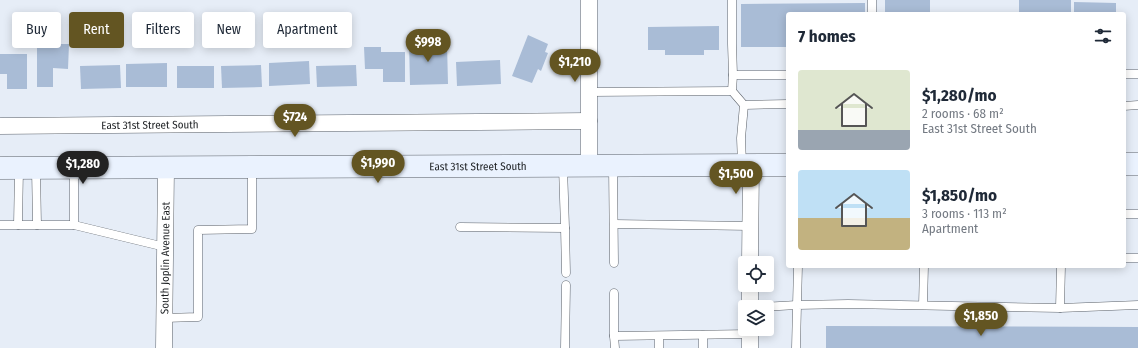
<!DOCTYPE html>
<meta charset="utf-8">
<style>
:root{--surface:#fff;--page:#f6f6f7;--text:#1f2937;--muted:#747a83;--accent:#635522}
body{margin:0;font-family:"Fira Sans Condensed",sans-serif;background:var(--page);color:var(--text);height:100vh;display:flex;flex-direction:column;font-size:15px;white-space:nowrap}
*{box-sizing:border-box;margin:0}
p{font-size:13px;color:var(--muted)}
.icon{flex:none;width:22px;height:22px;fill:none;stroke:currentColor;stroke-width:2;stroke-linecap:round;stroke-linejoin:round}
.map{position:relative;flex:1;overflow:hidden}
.drawer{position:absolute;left:786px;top:12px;width:340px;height:256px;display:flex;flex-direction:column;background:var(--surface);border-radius:4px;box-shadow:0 2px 10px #0003}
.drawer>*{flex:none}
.top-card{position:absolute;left:12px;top:12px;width:380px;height:36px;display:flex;gap:8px}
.buttons{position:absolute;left:738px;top:256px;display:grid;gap:8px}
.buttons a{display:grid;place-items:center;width:36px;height:36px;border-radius:4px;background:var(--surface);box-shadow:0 2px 10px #0003;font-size:20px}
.price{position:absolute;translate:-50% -34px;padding:0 9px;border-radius:14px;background:var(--accent);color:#fff;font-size:13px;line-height:26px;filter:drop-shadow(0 1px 2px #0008)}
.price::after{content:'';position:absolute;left:50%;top:24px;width:12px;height:9px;margin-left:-6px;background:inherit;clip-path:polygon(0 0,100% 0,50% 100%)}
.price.on{background:#222;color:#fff}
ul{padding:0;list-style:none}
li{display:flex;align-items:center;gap:12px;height:100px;padding:0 12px}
li span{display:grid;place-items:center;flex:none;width:112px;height:80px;border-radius:4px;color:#555}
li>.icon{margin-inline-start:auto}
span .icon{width:48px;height:48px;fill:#fffc;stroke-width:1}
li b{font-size:17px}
h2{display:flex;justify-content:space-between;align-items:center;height:48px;padding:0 12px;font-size:17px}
.tag{padding:0 14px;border-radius:4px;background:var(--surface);box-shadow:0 2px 10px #0003;font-size:14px;line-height:36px}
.tag.on{background:var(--accent);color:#fff}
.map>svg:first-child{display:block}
.building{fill:#a9bcd6}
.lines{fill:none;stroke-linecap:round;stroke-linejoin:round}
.service-casing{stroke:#5c626a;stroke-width:9}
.minor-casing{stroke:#5c626a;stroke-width:17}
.secondary-casing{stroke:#5c626a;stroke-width:23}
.service{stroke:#fff;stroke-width:8}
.minor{stroke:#fff;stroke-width:16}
.secondary{stroke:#eaf2fe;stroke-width:22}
.labels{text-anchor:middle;stroke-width:4;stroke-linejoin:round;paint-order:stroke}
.street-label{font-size:11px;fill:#1d2023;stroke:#f7fafe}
</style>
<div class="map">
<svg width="1138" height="348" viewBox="0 0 1138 348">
<rect width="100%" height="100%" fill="#e6edf7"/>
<!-- building -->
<g class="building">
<rect x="885" y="0" width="45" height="14"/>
<rect x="1019" y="0" width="52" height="14"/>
<polygon points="1074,2 1116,3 1116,14 1074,14"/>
<polygon points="865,3 865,14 788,14 788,47 741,47 741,4"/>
<polygon points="719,26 719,50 704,50 704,55 665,55 665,50 648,50 648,27"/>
<polygon points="528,35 548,44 545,52 548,53 541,71 538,69 532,83 512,76"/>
<polygon points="431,40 431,45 447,44 448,84 410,85 409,41"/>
<polygon points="37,44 69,44 68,69 53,68 53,87 37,87"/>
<polygon points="364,47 381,47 381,52 405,52 405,82 383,82 383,69 365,69"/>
<polygon points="0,54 27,54 27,89 7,89 7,74 0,74"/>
<polygon points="500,60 501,84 457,86 456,62"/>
<polygon points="309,61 310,84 269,86 269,63"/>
<polygon points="167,63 167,87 126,87 126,64"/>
<polygon points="120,65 121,88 81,89 80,66"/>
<polygon points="261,65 262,87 222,88 221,66"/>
<polygon points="356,65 357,86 317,87 316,66"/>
<rect x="177" y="66" width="37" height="22"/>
<polygon points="826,326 1138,327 1138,348 826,348"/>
</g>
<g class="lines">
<!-- service casing -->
<g class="service-casing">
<g id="service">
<polyline points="732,0 732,44 733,75"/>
<polyline points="872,0 872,14"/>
<polyline points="1124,74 1138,74"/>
<polyline points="589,92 732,91"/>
<polyline points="744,105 788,104"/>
<polyline points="1124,106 1138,105"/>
<polyline points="742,164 741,138 744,105 732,91 733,75 788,75"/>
<polyline points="613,166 614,263"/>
<polyline points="36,169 37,225 74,225"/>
<polyline points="74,169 74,225 165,247"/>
<polyline points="1124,214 1138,214"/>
<polyline points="614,224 750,226"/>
<polyline points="0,225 37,225"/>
<polyline points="18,225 19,169"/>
<polyline points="460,227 565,228 563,167"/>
<polyline points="565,228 566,273"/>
<polyline points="1124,258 1138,258"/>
<polyline points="614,293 614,336 750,334"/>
<polyline points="923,305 924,266"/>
<polyline points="760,307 797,305 798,266"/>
<polyline points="1060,308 1061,266"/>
<polyline points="164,318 198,317 198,230 252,229 252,168"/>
<polyline points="703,335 703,348"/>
<polyline points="614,336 615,348"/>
<polyline points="659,336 659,348"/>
<polyline points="565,348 566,285"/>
<polyline points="796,348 797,305 848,304 1060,308 1138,305"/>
</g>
</g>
<!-- minor casing -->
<g class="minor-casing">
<g id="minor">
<polyline points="589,0 589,166"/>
<path id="s1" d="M0,126L589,121"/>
<polyline points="750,263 751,165"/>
<polyline points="750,307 750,285"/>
<path id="s2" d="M164,348L166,168"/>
<polyline points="750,348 750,329"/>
</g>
</g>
<!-- secondary casing -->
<g class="secondary-casing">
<g id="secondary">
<polyline points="1124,164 1138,164"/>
<path id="s3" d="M0,168L788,165"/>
</g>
</g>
<!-- service -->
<use href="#service" class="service"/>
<!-- minor -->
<use href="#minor" class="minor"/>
<!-- secondary -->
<use href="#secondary" class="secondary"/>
</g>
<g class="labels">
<!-- street labels -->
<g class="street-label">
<text dy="4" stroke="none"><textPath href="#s1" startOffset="150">East 31st Street South</textPath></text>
<text dy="4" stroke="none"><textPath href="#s3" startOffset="478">East 31st Street South</textPath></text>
<text dy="4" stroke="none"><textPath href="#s2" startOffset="90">South Joplin Avenue East</textPath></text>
</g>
</g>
</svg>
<div class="buttons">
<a><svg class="icon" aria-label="locate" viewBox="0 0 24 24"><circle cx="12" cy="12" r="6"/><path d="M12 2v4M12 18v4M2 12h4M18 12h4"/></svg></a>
<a><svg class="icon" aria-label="layers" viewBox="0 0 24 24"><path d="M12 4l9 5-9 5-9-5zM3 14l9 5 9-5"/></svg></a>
</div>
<b class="price" style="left:428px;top:63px">$998</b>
<b class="price" style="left:575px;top:83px">$1,210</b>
<b class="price" style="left:295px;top:138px">$724</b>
<b class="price" style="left:378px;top:184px">$1,990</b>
<b class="price on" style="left:83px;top:185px">$1,280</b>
<b class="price" style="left:736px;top:195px">$1,500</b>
<b class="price" style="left:981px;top:337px">$1,850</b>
<div class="top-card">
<a class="tag">Buy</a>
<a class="tag on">Rent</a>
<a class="tag">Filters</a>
<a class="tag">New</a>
<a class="tag">Apartment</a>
</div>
<section class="drawer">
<h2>7 homes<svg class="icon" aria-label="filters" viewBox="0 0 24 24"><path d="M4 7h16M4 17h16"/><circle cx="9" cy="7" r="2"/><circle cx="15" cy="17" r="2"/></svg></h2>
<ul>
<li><span style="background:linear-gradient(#dfe7d0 75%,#9aa5b1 0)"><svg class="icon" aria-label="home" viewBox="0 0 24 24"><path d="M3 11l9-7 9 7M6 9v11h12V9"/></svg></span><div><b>$1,280/mo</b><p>2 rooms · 68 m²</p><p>East 31st Street South</p></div></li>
<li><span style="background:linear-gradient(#bfe0f5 60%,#c2b280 0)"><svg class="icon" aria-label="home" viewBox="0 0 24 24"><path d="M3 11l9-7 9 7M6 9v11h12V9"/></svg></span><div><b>$1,850/mo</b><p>3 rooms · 113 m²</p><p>Apartment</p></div></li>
</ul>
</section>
</div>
